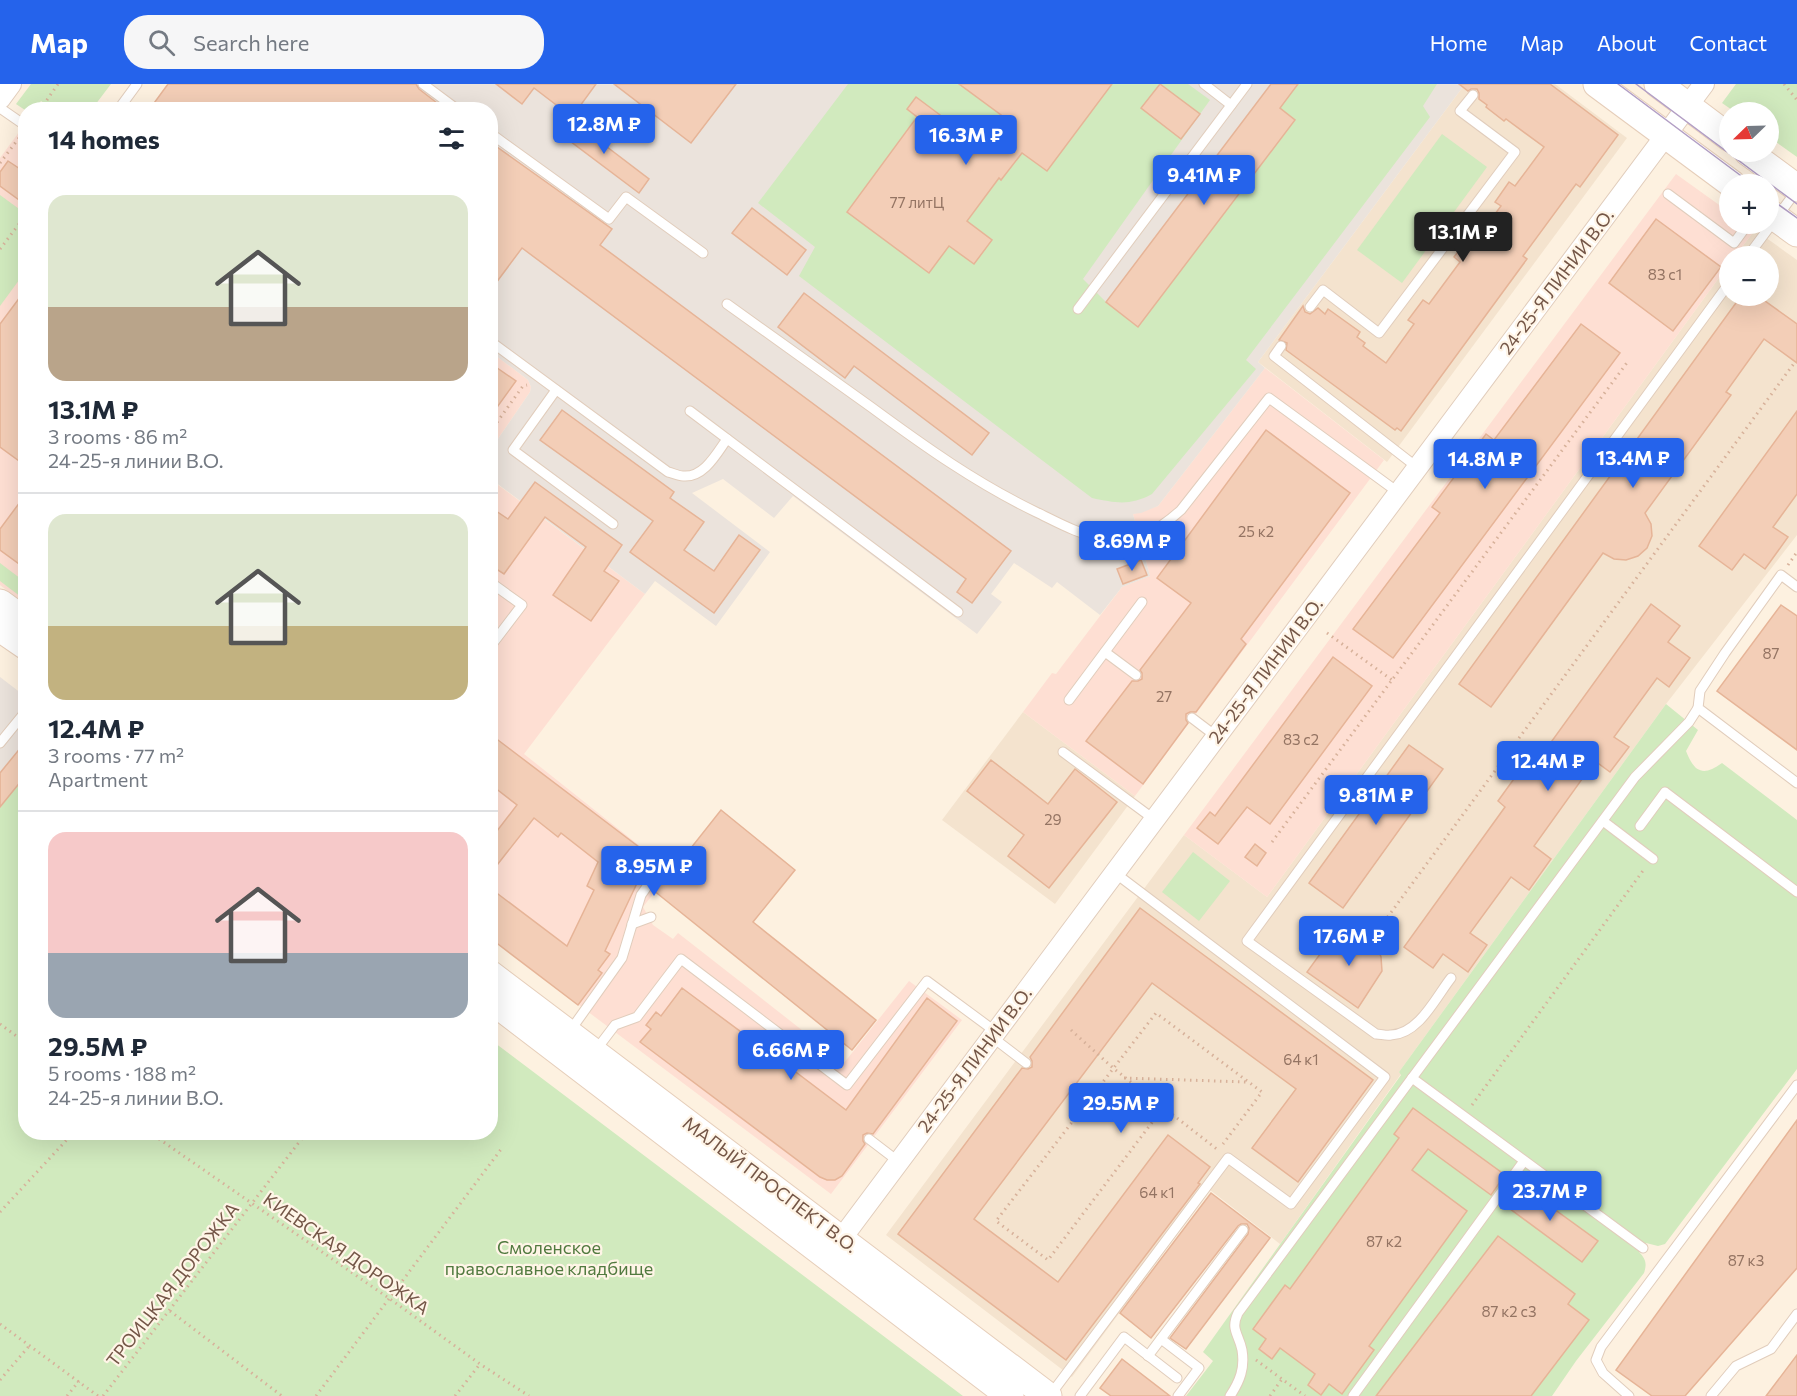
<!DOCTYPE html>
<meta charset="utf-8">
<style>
:root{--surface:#fff;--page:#f6f6f7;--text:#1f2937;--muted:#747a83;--line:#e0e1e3;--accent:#2563eb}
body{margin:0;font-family:Commissioner,sans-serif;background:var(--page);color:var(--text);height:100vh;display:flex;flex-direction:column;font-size:22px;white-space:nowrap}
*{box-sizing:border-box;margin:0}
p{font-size:20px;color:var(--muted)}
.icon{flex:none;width:33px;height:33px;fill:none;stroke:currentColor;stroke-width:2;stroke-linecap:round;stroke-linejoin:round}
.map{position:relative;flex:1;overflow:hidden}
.drawer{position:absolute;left:18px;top:18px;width:480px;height:1038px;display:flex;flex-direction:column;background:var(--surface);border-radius:24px;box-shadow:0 6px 24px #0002}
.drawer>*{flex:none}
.needle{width:39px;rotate:247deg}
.tools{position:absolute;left:1719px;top:18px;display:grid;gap:12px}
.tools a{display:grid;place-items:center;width:60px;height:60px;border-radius:50%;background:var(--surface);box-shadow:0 6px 24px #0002;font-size:30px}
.price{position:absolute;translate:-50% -51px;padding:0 14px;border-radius:6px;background:var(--accent);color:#fff;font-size:20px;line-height:39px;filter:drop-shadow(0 2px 3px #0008)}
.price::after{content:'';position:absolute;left:50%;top:36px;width:18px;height:14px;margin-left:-9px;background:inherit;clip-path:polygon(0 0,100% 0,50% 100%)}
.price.current{background:#222;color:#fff}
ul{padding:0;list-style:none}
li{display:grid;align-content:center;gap:12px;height:318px;padding:0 30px}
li+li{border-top:2px solid var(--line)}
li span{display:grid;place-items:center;height:186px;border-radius:18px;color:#555}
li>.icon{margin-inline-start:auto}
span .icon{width:108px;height:108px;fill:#fffc;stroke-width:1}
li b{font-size:26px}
h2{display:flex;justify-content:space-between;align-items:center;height:72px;padding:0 30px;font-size:26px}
header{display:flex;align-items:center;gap:36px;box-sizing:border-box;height:84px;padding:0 30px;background:var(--accent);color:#fff}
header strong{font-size:28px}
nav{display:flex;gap:33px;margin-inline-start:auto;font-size:21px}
.search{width:420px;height:54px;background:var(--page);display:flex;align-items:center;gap:15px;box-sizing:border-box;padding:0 21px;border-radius:24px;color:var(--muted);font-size:22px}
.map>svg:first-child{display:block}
.residential{fill:#f4e3ce}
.commercial{fill:#fedfd3}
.industrial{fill:#ebe3dc}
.green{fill:#d1eabe}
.building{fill:#f3ceb7;stroke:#e6b497;stroke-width:1.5}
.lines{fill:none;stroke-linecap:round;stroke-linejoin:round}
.lane-casing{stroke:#e1cdbc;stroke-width:11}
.street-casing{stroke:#e1cdbc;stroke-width:22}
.secondary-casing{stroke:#e6ceba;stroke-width:29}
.path{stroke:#d7b19a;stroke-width:3;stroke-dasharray:1.5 4.5;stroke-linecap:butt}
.lane{stroke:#fff;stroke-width:9}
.street{stroke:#fff;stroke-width:20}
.secondary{stroke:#fff;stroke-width:27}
.tram{stroke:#b39fc5;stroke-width:1.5}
.labels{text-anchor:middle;stroke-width:4.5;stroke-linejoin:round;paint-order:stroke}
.number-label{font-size:15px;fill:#947463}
.street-label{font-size:18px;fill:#745647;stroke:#fff5e7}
.park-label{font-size:18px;fill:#517a3f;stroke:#fff5e7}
</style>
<header>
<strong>Map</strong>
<div class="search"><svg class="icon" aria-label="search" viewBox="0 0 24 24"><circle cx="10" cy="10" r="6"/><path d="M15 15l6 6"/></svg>Search here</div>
<nav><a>Home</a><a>Map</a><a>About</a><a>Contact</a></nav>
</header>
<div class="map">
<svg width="1797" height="1312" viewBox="0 0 1797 1312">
<rect width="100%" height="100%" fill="#fdf1e0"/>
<!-- residential -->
<g class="residential">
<polygon points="1465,0 1555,0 1627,54 1387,378 1258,278"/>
<polygon points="1755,146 1797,176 1797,451 1666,620 1399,988 1401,990 1280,1160 1210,1106 1072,1293 886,1151 1184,751 1267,813 1729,180 1730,212 1768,212 1768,172 1735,172"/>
<polygon points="1023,628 1135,712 1055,820 942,736"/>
</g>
<!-- commercial -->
<g class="commercial">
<polygon points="25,40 25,520 0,501 0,74"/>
<polygon points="1676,90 1729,128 1730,140 1746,140 1755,146 1735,172 1730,172 1729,180 1267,813 1184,751"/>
<polygon points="491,268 528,296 531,303 530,308 491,365"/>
<polygon points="1265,284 1384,376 1135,712 1023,628 1052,589 1056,590 1122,503 1150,492 1133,430 1158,422"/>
<polygon points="490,395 645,510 524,670 655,774 641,798 654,809 643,823 653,841 673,855 678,849 844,979 909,897 962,936 831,1110 491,855"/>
</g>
<!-- industrial -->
<g class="industrial">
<polygon points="168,0 1465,0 1258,278 1265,284 1158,422 1141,429 1133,430 1150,492 1122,503 1100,531 1057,498 1052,504 1014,479 991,510 1002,518 977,550 793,412 774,434 723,395 692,409 770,468 716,542 655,497 645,510 491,395 491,365 530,308 531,303 528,296 491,268 490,26 149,26"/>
<polygon points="0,593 26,613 25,690 0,724"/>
</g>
<!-- green -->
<g class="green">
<polygon points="31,0 111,0 92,25 52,25 41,17 35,25 25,26 16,20"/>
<path d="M848,0H1188L1210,16L1083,195L1106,218L1138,243L1295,36L1280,24L1298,0H1437L1423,22L1430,33L1246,276L1256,285L1152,410C1130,422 1116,419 1092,414L799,192L815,163L758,119Z"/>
<polygon points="1736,0 1797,0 1797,73 1769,53 1768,28 1735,28 1722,19"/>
<polygon points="1442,50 1487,83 1402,199 1357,166"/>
<polygon points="0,111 26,130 25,188 0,222"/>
<polygon points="0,479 25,498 25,516 0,497"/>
<path d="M1666,620L1698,646L1686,667C1694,688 1703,693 1722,679L1797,736V985L1665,1160L1658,1162L1646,1159L1639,1168C1646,1175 1647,1180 1644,1189L1576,1277L1552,1312H1186L1213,1277L1203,1268L1401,991L1399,988Z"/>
<polygon points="25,690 26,1048 490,1048 491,956 963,1312 0,1312 0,724"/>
<polygon points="1193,768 1230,797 1199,837 1162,808"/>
</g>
<!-- building -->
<g class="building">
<polygon points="168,0 416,0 419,5 446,26 149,26"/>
<polygon points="496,0 596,0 572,33 534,4 522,20"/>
<polygon points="614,0 736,0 691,59"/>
<polygon points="959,0 1112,0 1047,87 1022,69 1001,96 999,94 967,137 992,156 974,180 949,162 929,189 847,128 917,33 907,25 916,13 979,60 1001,31"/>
<polygon points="1160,0 1200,30 1181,55 1141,24"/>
<polygon points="1271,0 1298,0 1280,24 1295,36 1138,243 1106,218"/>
<polygon points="1459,0 1550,0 1618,51 1580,103 1576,100 1523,172 1527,175 1401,347 1397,344 1395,346 1286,266 1287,259 1279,256 1303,222 1305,228 1310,230 1318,224 1325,230 1328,225 1360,248 1357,253 1365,259 1363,262 1386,279 1414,240 1408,236 1423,216 1429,220 1460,178 1454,173 1469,153 1474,158 1501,122 1495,118 1509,98 1515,102 1544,63 1506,35 1504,37 1486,23 1487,21 1479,15 1479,9 1477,5 1471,5 1468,7"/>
<polygon points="569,34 649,95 639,109 558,48"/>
<polygon points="490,58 612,145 600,161 1011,467 972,519 957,508 966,495 522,164 490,207"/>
<polygon points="8,77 26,89 26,121 0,102 0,88"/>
<polygon points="752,124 806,166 787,191 732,149"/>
<polygon points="1656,135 1721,183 1673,247 1609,199"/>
<polygon points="26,205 26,382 0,363 0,240"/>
<polygon points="804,209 989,349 972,371 854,282 845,294 778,243"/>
<polygon points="1741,212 1758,212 1797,240 1797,279 1764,255 1726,308 1731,311 1645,429 1651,440 1652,452 1647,464 1638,472 1626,476 1614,475 1603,469 1491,623 1459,600"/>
<polygon points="1581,240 1620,269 1393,574 1353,545 1440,429 1432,423 1486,350 1494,356"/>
<polygon points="490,279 516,297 490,333"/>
<polygon points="562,326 674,408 670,414 704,438 684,466 714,487 739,451 760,466 714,529 630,468 653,437 540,356"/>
<polygon points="1797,327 1797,410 1773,443 1788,453 1765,485 1744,470 1732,486 1699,462"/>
<polygon points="1266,346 1350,409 1241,555 1246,560 1196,628 1190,628 1186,630 1186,636 1188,639 1143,700 1086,657 1132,597 1138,597 1142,595 1142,589 1140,586 1191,519 1157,494"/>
<polygon points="535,398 622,461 604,487 619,497 591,537 553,511 586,463 545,433 504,490 490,481 490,423 508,435"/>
<polygon points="26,410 26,485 0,466 0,445"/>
<polygon points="1141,476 1147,491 1123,500 1117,485"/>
<polygon points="1651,520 1680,542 1668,558 1690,574 1669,603 1657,594 1614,653 1629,663 1610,688 1595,677 1534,762 1551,775 1529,806 1511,793 1470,849 1487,861 1468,888 1443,870 1433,884 1404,863 1505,723 1498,717 1537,663 1544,668"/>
<polygon points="1781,521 1797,532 1797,666 1717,607"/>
<polygon points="1333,573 1372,602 1270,740 1247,723 1218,760 1197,744 1210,728 1215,732"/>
<polygon points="490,650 672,788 721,726 795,786 753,838 876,936 852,966 653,806 654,799 649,794 642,797 639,795 605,867 610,870 598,886 602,889 578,921 490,854 490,804 567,862 594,806 587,802 598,778 561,749 558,753 534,734 490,790 490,756 517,721 490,700"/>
<polygon points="26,657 26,691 0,723 0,689"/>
<polygon points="1409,661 1443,685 1343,824 1309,799"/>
<polygon points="991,676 1048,720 1075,685 1117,718 1049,804 1008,772 1024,751 967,707"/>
<polygon points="1255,760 1266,769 1257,782 1245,773"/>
<polygon points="1140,824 1373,996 1298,1098 1252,1064 1296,1005 1152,899 974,1135 1058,1198 1168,1051 1210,1083 1198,1099 1200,1100 1066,1276 898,1150 1022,984 1028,985 1032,983 1032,977 1030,973"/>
<polygon points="1347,851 1365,853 1376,860 1381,873 1382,887 1358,924 1307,888 1328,859"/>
<polygon points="682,904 764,965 769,959 784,971 780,976 846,1026 927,914 957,937 873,1050 867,1049 863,1051 863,1057 865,1060 842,1092 835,1096 827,1096 820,1093 640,958 651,945 646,941 656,928 661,932"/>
<polygon points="1413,1024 1505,1091 1491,1111 1428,1065 1412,1086 1467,1127 1369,1262 1374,1266 1342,1310 1329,1300 1321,1311 1308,1301 1315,1290 1280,1264 1272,1275 1259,1265 1266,1255 1253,1245 1285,1201 1290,1205 1399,1054 1394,1050"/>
<polygon points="1797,1036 1797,1184 1685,1312 1652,1312 1616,1286"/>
<polygon points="1516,1099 1524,1105 1525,1104 1598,1157 1582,1178 1502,1119"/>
<polygon points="1211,1109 1270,1154 1186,1265 1170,1254 1248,1150 1249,1144 1247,1140 1241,1140 1238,1142 1151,1254 1120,1229"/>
<polygon points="1498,1152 1575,1210 1568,1220 1589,1236 1531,1312 1376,1312"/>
<polygon points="1797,1271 1797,1312 1766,1312"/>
<polygon points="1122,1275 1170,1312 1111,1312 1100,1304"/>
</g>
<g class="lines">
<!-- lane casing -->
<g class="lane-casing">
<g id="lane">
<polyline points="423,0 458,26"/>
<polyline points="1204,0 1231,21"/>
<polyline points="0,24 26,42"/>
<polyline points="118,26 137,0"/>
<polyline points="490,49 609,135 626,113 703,169"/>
<polyline points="1668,110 1734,159 1748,140"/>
<polyline points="1748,172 1797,106"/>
<path d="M727,220C775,254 823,289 871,323C924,362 976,399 1036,428C1057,438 1079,451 1103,454C1137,458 1157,448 1181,426L1269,314L1399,409"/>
<polyline points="1310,223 1323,206 1379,249 1515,68 1460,27 1473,11"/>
<polyline points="1078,225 1247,0"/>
<path d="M490,257L668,388C673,389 678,392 683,392C704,394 717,369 727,355"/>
<polyline points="1281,262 1274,272 1418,384"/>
<polyline points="556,306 513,366 613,440"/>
<polyline points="690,327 958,528"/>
<polyline points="490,498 522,521 490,563"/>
<polyline points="1797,503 1781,491 1725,569 1700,607 1698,624 1797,699"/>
<polyline points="1105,568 1136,591"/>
<polyline points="1069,616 1142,518"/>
<polyline points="1192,634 1217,653"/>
<polyline points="0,659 26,627"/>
<polyline points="1063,668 1155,736"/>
<polyline points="1603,737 1653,775"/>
<polyline points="1640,742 1665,708 1797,808"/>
<polyline points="632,840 651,833"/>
<path d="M1451,894C1436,913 1419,950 1391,951C1386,952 1381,950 1376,950L1247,857L1730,198"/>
<polyline points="570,947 622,874 641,811 648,801"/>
<polyline points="992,953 1026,979"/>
<polyline points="596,966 615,941 637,933 681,875 847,1001 927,897 996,948"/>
<polyline points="1412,994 1643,1164"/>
<polyline points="869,1055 899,1078"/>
<polyline points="1161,1255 1199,1284 1178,1312"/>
<polyline points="1148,1272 1243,1146"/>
<polyline points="1051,1310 1228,1074 1291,1120 1385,993 1115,789"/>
<polyline points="1080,1312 1124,1253 1177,1294"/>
<path d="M1230,1312C1240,1297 1245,1284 1242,1266C1239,1250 1230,1246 1238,1229L1635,693L1689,638L1698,624"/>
<polyline points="1353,1312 1524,1077"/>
<polyline points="1629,1312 1603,1289 1596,1276 1601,1263 1797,1001"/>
<polyline points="1711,1312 1736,1282 1771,1265 1797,1230"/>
</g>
</g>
<!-- street casing -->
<g class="street-casing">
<g id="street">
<polyline points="0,15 11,0"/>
<polyline points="833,1166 1704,0"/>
</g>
</g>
<!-- secondary casing -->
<g class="secondary-casing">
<g id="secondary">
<polyline points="1597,0 1732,100"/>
<polyline points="1658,0 1730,54"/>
<polyline points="1748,68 1797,104"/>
<polyline points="1768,128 1797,149"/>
<polyline points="0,519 26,538"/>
<polyline points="0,544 26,562"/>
<polyline points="490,890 1048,1312"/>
<polyline points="490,915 1010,1312"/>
</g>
</g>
<!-- path -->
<g class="path">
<polyline points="1784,0 1797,16"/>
<polyline points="40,26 58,0"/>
<polyline points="0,79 19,54"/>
<polyline points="0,165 26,131"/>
<polyline points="490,348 523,302 527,301"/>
<polyline points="1788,481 1797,468"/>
<polyline points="490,529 494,537"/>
<polyline points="1327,549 1392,596"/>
<polyline points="1272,758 1629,276"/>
<polyline points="1384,838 1795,278"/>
<polyline points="0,940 26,959"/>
<polyline points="1071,946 1113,984 1218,1066"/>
<polyline points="1124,994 1246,998"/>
<polyline points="1472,1021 1645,784"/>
<polyline points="1163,1024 1048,1176 996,1137 1156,929 1262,1008 1223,1060"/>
<polyline points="149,1048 390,1215 480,1280 529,1312"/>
<polyline points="0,1128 74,1048"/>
<polyline points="170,1227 282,1312"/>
<polyline points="0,1240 98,1312"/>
<polyline points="1256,1276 1305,1312"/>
<polyline points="0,1296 30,1261"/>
<polyline points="67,1312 79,1297"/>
<polyline points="103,1312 307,1048"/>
<polyline points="316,1312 502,1064"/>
<polyline points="455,1312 480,1280"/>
<polyline points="1270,1312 1282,1295"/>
</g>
<!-- lane -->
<use href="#lane" class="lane"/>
<!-- street -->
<use href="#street" class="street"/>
<!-- secondary -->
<use href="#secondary" class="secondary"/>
<!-- tram -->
<g class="tram">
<polyline points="1618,0 1752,100"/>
<polyline points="1636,0 1797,120"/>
<polyline points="1768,113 1797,134"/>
</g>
</g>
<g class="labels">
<!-- number labels -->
<g class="number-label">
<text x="917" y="124">77 литЦ</text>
<text x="1665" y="196">83 с1</text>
<text x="1256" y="453">25 к2</text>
<text x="1771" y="575">87</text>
<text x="1164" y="618">27</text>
<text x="1301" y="661">83 с2</text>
<text x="1053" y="741">29</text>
<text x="1301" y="981">64 к1</text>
<text x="1157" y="1114">64 к1</text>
<text x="1384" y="1163">87 к2</text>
<text x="1746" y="1182">87 к3</text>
<text x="1509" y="1233">87 к2 с3</text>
</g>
<!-- street labels -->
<g class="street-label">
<text transform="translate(1557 198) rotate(-53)" y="6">24-25-Я ЛИНИИ В.О.</text>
<text transform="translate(1266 587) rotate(-53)" y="6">24-25-Я ЛИНИИ В.О.</text>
<text transform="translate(975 976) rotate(-53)" y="6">24-25-Я ЛИНИИ В.О.</text>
<text transform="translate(770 1101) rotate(37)" y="6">МАЛЫЙ ПРОСПЕКТ В.О.</text>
<text transform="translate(346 1170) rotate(35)" y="6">КИЕВСКАЯ ДОРОЖКА</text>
<text transform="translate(173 1201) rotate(-52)" y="6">ТРОИЦКАЯ ДОРОЖКА</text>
</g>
<!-- park labels -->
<g class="park-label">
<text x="549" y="1170">Смоленское<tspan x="549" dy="21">православное кладбище</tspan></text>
</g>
</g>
</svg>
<div class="tools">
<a><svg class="needle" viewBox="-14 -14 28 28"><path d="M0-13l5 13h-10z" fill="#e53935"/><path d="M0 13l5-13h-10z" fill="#747a83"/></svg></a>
<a>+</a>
<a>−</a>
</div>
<b class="price" style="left:604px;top:71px">12.8M ₽</b>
<b class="price" style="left:966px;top:82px">16.3M ₽</b>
<b class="price" style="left:1204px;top:122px">9.41M ₽</b>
<b class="price current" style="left:1463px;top:179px">13.1M ₽</b>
<b class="price" style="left:1633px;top:405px">13.4M ₽</b>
<b class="price" style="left:1485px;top:406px">14.8M ₽</b>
<b class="price" style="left:1132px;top:488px">8.69M ₽</b>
<b class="price" style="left:1548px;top:708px">12.4M ₽</b>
<b class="price" style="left:1376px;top:742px">9.81M ₽</b>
<b class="price" style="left:654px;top:813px">8.95M ₽</b>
<b class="price" style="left:1349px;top:883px">17.6M ₽</b>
<b class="price" style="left:791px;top:997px">6.66M ₽</b>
<b class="price" style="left:1121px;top:1050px">29.5M ₽</b>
<b class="price" style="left:1550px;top:1138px">23.7M ₽</b>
<section class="drawer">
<h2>14 homes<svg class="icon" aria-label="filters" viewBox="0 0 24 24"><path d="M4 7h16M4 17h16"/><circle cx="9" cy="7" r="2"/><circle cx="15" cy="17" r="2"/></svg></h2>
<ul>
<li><span style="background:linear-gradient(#dfe7d0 60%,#b9a48a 0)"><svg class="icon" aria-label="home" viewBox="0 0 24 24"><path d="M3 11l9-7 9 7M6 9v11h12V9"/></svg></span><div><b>13.1M ₽</b><p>3 rooms · 86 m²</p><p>24-25-я линии В.О.</p></div></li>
<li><span style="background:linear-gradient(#dfe7d0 60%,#c2b280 0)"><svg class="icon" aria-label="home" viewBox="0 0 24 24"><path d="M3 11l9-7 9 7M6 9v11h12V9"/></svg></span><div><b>12.4M ₽</b><p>3 rooms · 77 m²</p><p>Apartment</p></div></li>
<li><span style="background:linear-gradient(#f6c9c9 65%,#9aa5b1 0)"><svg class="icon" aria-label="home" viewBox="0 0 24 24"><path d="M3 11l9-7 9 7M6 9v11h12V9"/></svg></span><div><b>29.5M ₽</b><p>5 rooms · 188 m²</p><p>24-25-я линии В.О.</p></div></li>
</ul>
</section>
</div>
